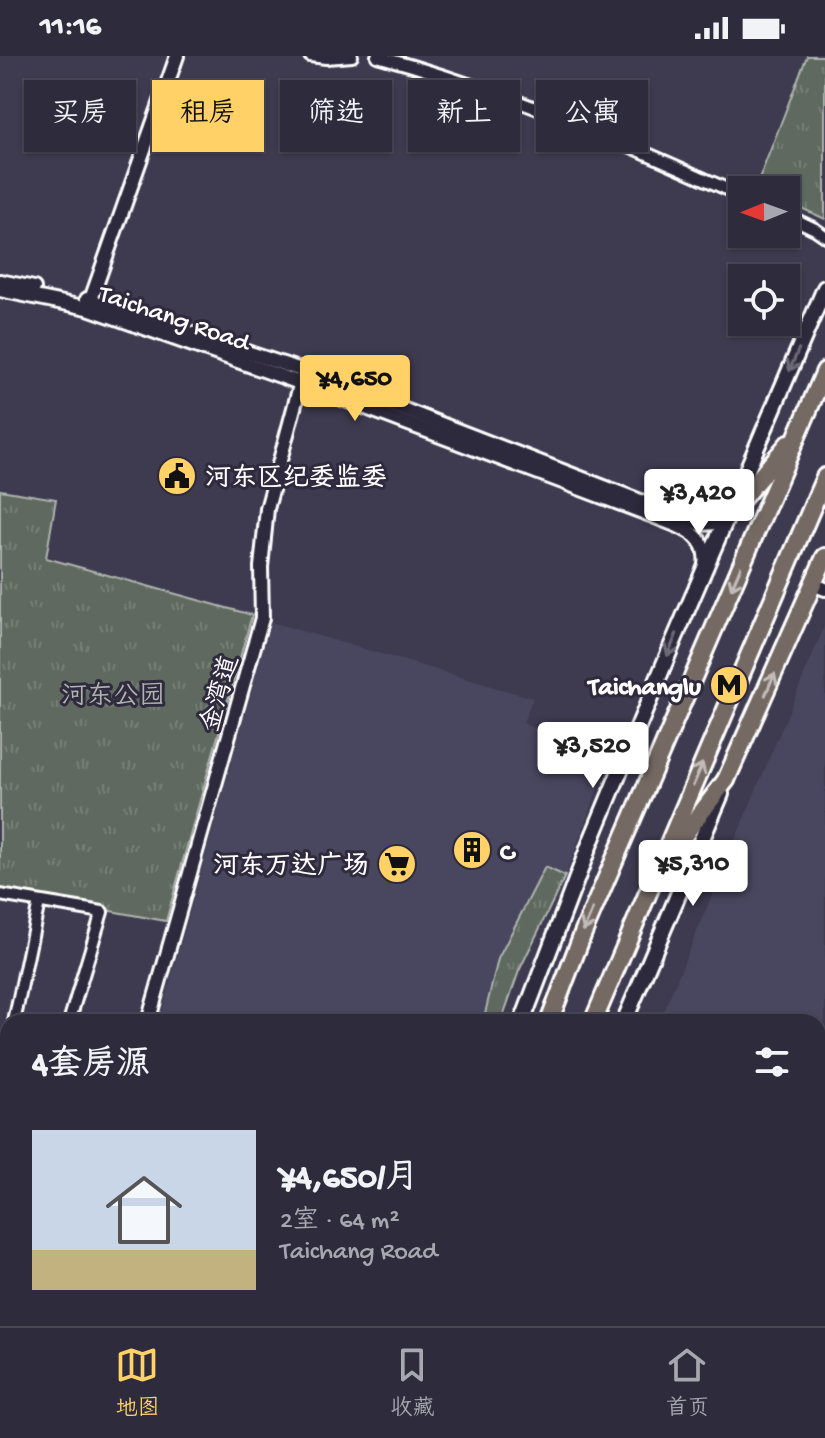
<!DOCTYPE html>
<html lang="zh">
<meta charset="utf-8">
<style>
:root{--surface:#2e2c3c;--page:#3a3847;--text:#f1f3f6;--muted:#a7a7af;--line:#494856;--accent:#ffd166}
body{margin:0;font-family:"Gochi Hand","LXGW WenKai TC",sans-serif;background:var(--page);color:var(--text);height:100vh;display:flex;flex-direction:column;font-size:30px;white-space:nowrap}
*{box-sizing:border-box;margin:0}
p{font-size:26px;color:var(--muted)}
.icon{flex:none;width:44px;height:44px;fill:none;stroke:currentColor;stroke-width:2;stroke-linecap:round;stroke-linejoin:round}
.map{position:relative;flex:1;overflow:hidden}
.drawer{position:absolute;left:0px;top:958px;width:826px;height:312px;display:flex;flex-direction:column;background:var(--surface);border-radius:24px 24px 0 0;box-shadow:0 2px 6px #0004,0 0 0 2px var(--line)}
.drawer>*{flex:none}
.guide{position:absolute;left:24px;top:24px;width:778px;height:72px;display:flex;gap:16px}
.needle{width:52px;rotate:269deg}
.controls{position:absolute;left:728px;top:120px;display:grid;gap:16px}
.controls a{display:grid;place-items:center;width:72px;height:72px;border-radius:0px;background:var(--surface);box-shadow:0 2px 6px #0004,0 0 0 2px var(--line);font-size:40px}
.price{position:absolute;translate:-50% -68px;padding:0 18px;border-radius:8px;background:#fff;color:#222;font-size:26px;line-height:52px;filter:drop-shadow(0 2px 4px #0008)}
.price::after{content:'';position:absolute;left:50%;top:48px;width:24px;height:18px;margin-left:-12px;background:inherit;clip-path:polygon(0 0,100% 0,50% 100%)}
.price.current{background:var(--accent);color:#111}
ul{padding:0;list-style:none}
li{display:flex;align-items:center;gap:24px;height:200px;padding:0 32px}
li+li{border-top:2px solid var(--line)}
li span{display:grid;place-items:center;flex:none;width:224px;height:160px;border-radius:0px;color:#555}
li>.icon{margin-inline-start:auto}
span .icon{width:96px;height:96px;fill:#fffc;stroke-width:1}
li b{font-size:34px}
h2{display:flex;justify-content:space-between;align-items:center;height:96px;padding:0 32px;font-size:34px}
.pill{padding:0 28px;border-radius:0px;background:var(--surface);box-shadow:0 2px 6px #0004,0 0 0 2px var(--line);font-size:28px;line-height:72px}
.pill.current{background:var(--accent);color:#111}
.status{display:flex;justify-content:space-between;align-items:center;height:56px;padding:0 40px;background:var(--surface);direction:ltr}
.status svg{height:22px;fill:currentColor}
.dock{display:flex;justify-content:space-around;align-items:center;height:112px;border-top:2px solid var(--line);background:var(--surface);font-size:22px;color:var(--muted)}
.dock a{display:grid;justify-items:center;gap:4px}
.dock .current{color:var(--accent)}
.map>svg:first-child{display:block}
.built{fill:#48465e}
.park{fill:url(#park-tufts);stroke:#afb4ae;stroke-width:2}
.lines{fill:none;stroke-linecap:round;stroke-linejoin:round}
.minor-casing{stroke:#fff;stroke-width:16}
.tertiary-casing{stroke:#fff;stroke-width:18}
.secondary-casing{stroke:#fff;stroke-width:20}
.primary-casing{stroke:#fff;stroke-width:22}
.trunk-casing{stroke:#fff;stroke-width:22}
.minor{stroke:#2f2a3d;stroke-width:10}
.tertiary{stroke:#2f2a3d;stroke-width:12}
.secondary{stroke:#2f2a3d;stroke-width:14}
.primary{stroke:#756964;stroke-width:16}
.trunk{stroke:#756964;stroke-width:16}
.oneway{stroke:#6d6a77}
.oneway2{stroke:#c1bcb9}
.labels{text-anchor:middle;stroke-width:6;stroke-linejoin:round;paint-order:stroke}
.street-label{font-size:26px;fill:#fff;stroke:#2f2a3d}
.poi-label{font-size:26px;font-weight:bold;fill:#fff;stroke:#2f2a3d;text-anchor:start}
.park-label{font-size:26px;fill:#afb4ae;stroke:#2f2a3d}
</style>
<div class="status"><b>11:16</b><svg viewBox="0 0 49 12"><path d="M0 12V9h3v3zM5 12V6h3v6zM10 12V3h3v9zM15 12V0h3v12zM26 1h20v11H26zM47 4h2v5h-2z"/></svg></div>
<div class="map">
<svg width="825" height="1270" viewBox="0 0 825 1270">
<defs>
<pattern id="park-tufts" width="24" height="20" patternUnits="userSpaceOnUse" patternTransform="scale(2)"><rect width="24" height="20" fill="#5f695e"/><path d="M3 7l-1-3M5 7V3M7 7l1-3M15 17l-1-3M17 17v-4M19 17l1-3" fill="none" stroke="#778076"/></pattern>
</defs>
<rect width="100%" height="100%" fill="#3e3a50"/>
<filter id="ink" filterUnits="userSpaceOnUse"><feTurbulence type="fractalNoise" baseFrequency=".0125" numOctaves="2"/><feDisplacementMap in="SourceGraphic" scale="16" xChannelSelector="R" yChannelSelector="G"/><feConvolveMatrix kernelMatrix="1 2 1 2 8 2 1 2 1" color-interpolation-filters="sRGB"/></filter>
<g filter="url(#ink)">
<!-- built -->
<g class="built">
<polygon points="271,566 533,642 523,667 551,680 563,682 609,704 565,820 545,811 499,903 483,966 159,966"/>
<polygon points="825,569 825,1270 750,1270 718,1262 818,1262 818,966 659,966"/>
</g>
<!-- park -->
<g class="park">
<polygon points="807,0 825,0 825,163 786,145 786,134 762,134 756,131"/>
<polygon points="0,434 56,443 46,502 252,559 166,865 0,835"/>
<polygon points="545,811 565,820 519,915 501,966 483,966 498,903"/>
</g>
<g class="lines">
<!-- minor casing -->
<g class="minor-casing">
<g id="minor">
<polyline points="310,0 326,2 352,0"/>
<path d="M377,0C503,34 624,86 742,140"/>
<polyline points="786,159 815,173 825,180"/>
<polyline points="0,839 102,856 69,966"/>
<polyline points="14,966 39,846"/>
<polyline points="0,984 8,985"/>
<polyline points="0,1104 8,1105"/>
</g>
</g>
<!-- tertiary casing -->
<g class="tertiary-casing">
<g id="tertiary">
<polyline points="0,225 34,232"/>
<path d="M0,234L88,252L300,327L653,460C678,471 710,476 705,510"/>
<polyline points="87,243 304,315 700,468 717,467 728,459"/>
<polyline points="89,249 177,0"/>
<polyline points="813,528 825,533"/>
<polyline points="148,966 262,562 261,511 267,453 302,322"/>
<polyline points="584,1262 615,1270"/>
<polyline points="654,1262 685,1270"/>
</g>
</g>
<!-- secondary casing -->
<g class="secondary-casing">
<g id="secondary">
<polyline points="522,966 591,785 672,589 825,232"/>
<polyline points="624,966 721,738"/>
<polyline points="0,1269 382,1270"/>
<polyline points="384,1270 408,1269 427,1262"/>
<polyline points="543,1270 545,1262"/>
</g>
</g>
<!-- primary casing -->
<g class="primary-casing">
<polyline id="primary" points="726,724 825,501"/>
</g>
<!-- trunk casing -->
<g class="trunk-casing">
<g id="trunk">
<polyline points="728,459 789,387"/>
<polyline points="672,795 726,724"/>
<polyline points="549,966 583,877 825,315"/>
<polyline points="593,966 825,421"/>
<polyline points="466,1270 468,1262"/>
<polyline points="501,1270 503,1262"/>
<polyline points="521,1270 523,1262"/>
</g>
</g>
<!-- minor -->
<use href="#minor" class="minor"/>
<!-- tertiary -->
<use href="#tertiary" class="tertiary"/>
<!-- secondary -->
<use href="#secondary" class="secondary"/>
<!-- primary -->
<use href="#primary" class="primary"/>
<!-- trunk -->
<use href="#trunk" class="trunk"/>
</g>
<!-- one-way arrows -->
<defs><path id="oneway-shaft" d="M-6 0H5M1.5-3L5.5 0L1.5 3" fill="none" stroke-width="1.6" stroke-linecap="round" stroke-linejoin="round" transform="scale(2)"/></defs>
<g class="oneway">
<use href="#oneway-shaft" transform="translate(794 304) rotate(113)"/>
<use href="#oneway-shaft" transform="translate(672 589) rotate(113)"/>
</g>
<g class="oneway2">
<use href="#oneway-shaft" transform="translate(736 522) rotate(113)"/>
<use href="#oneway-shaft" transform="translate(770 628) rotate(-67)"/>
<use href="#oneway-shaft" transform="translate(698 718) rotate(-67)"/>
<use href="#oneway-shaft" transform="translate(588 864) rotate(113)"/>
</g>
</g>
<!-- icons -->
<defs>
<g id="civic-disc" transform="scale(2)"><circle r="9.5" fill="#ffd166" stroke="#2f2a3d"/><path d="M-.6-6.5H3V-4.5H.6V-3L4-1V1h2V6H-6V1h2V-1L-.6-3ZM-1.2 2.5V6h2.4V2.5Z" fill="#111"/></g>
<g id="metro-disc" transform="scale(2)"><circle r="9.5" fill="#ffd166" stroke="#2f2a3d"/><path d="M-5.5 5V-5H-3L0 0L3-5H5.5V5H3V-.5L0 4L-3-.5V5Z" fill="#111"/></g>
<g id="building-disc" transform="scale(2)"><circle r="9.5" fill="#ffd166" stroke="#2f2a3d"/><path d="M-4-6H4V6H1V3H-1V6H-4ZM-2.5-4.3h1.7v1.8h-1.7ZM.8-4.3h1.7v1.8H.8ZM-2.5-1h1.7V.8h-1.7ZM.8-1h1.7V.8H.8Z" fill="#111"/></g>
<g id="supermarket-disc" transform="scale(2)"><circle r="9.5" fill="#ffd166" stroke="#2f2a3d"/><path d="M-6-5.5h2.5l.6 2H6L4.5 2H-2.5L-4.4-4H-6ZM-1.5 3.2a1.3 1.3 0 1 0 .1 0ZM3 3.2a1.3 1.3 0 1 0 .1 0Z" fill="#111"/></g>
</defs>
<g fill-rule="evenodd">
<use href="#civic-disc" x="177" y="420"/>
<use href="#metro-disc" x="729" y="629"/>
<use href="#building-disc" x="472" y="794"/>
<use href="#supermarket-disc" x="397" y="808"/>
</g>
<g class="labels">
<!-- street labels -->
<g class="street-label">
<text transform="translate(175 260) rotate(19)" y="9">Taichang Road</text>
<text transform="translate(218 637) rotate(-74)" y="9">金湾道</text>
</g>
<!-- poi labels -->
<g class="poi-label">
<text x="205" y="429">河东区纪委监委</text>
<text x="701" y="638" text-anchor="end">Taichanglu</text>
<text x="500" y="803">C</text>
<text x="369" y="817" text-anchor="end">河东万达广场</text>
</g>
<!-- park labels -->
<g class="park-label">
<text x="113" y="647">河东公园</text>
</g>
</g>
</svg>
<div class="controls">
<a><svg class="needle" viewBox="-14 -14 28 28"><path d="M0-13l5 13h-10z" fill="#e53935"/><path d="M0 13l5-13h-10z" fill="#a7a7af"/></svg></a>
<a><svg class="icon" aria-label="locate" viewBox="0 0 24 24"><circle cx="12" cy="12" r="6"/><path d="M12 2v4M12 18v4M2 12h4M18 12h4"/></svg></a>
</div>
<b class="price current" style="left:355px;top:367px">¥4,650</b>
<b class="price" style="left:699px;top:481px">¥3,420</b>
<b class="price" style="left:593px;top:734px">¥3,520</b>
<b class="price" style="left:693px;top:852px">¥5,310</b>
<div class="guide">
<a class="pill">买房</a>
<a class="pill current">租房</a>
<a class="pill">筛选</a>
<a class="pill">新上</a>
<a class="pill">公寓</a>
</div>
<section class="drawer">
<h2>4套房源<svg class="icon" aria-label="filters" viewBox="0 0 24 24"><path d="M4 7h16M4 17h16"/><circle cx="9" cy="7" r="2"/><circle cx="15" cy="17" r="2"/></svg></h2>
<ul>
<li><span style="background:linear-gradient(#c9d6e8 75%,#c2b280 0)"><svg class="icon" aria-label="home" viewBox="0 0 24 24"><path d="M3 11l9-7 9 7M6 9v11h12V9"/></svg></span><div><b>¥4,650/月</b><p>2室 · 64 m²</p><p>Taichang Road</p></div></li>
</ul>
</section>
</div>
<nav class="dock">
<a class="current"><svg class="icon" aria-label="map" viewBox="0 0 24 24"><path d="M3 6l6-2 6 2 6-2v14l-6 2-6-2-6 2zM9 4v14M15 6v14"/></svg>地图</a>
<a><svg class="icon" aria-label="saved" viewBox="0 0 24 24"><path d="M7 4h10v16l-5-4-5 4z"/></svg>收藏</a>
<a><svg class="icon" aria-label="home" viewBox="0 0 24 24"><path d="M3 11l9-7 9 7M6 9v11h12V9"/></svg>首页</a>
</nav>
